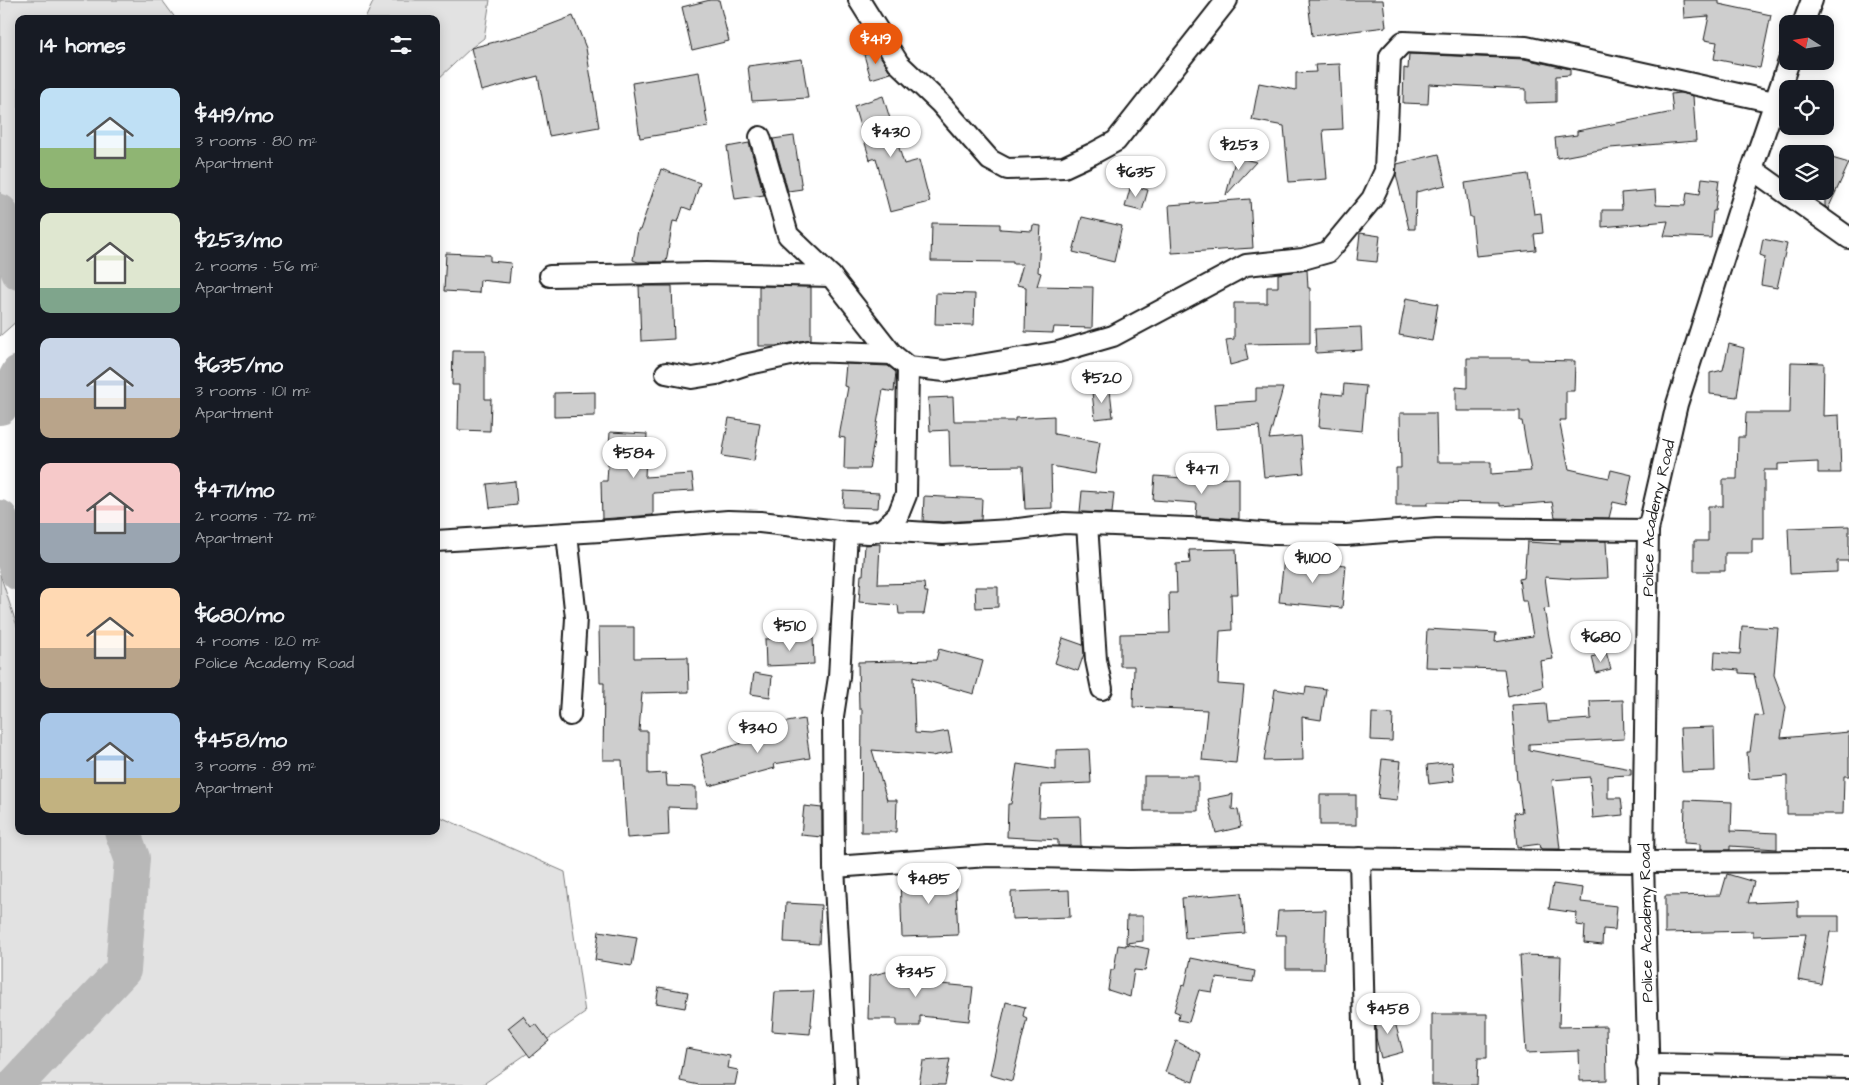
<!DOCTYPE html>
<meta charset="utf-8">
<style>
:root{--surface:#171b24;--page:#242831;--text:#f1f3f6;--muted:#9ea1a6;--accent:#ea580c}
body{margin:0;font-family:"Architects Daughter",sans-serif;background:var(--page);color:var(--text);height:100vh;display:flex;flex-direction:column;font-size:19px;white-space:nowrap}
*{box-sizing:border-box;margin:0}
p{font-size:16px;color:var(--muted)}
.icon{flex:none;width:28px;height:28px;fill:none;stroke:currentColor;stroke-width:2;stroke-linecap:round;stroke-linejoin:round}
.map{position:relative;flex:1;overflow:hidden}
.panel{position:absolute;left:15px;top:15px;width:425px;height:820px;display:flex;flex-direction:column;background:var(--surface);border-radius:10px;box-shadow:0 2px 12px #0003}
.panel>*{flex:none}
.needle{width:32px;rotate:282deg}
.fabs{position:absolute;left:1779px;top:15px;display:grid;gap:10px}
.fabs a{display:grid;place-items:center;width:55px;height:55px;border-radius:10px;background:var(--surface);box-shadow:0 2px 12px #0003;font-size:25px}
.price{position:absolute;translate:-50% -42px;padding:0 11px;border-radius:18px;background:#fff;color:#222;font-size:16px;line-height:32px;filter:drop-shadow(0 1px 2px #0008)}
.price::after{content:'';position:absolute;left:50%;top:30px;width:15px;height:11px;margin-left:-8px;background:inherit;clip-path:polygon(0 0,100% 0,50% 100%)}
.price.current{background:var(--accent);color:#fff}
ul{padding:0;list-style:none}
li{display:flex;align-items:center;gap:15px;height:125px;padding:0 25px}
li span{display:grid;place-items:center;flex:none;width:140px;height:100px;border-radius:10px;color:#555}
li>.icon{margin-inline-start:auto}
span .icon{width:60px;height:60px;fill:#fffc;stroke-width:1}
li b{font-size:21px}
h2{display:flex;justify-content:space-between;align-items:center;height:60px;padding:0 25px;font-size:21px}
.map>svg:first-child{display:block}
.green{fill:#e2e2e2;stroke:#7f7f7f}
.lines{fill:none;stroke-linecap:round;stroke-linejoin:round}
.river{stroke:#b8b8b8;stroke-width:36}
.building{fill:#cecece;stroke:#1c1c1c}
.street-casing{stroke:#1c1c1c;stroke-width:24}
.street{stroke:#fff;stroke-width:20}
.labels{text-anchor:middle;stroke-width:5;stroke-linejoin:round;paint-order:stroke}
.street-label{font-size:16px;fill:#1c1c1c;stroke:#fff}
</style>
<div class="map">
<svg width="1849" height="1085" viewBox="0 0 1849 1085">
<rect width="100%" height="100%" fill="#fff"/>
<filter id="ink" filterUnits="userSpaceOnUse"><feTurbulence type="fractalNoise" baseFrequency=".02" numOctaves="2"/><feDisplacementMap in="SourceGraphic" scale="10" xChannelSelector="R" yChannelSelector="G"/><feConvolveMatrix kernelMatrix="1 2 1 2 8 2 1 2 1" color-interpolation-filters="sRGB"/></filter>
<g filter="url(#ink)">
<!-- green -->
<g class="green">
<polygon points="0,0 162,0 176,19 19,19 19,319 0,336"/>
<polygon points="374,0 490,0 484,38 471,48 436,81 436,19 365,19"/>
<polygon points="0,574 19,632 19,831 436,831 436,815 565,872 585,1013 482,1085 0,1085"/>
</g>
<g class="lines">
<!-- river -->
<g class="river">
<polyline points="0,212 19,272"/>
<polyline points="0,407 19,373"/>
<polyline points="0,518 4,536 19,573"/>
<polyline points="15,1085 123,970 132,858 122,831"/>
</g>
</g>
<!-- building -->
<g class="building">
<polygon points="710,0 719,0 729,41 692,50 682,7"/>
<polygon points="1308,0 1383,0 1386,27 1312,36"/>
<polygon points="1683,0 1719,0 1719,4 1771,15 1760,68 1714,59 1717,42 1704,40 1709,16 1684,18"/>
<polygon points="573,16 586,48 599,127 549,136 538,76 481,91 471,48 526,34"/>
<polygon points="877,51 891,73 871,79 864,55"/>
<polygon points="1409,54 1524,59 1570,69 1570,75 1556,76 1556,102 1526,103 1526,89 1429,84 1428,104 1403,103 1404,68 1408,69"/>
<polygon points="802,59 808,98 752,101 748,66"/>
<polygon points="1340,64 1343,129 1323,130 1327,179 1289,182 1284,126 1252,120 1259,83 1296,90 1296,73 1316,72 1315,65"/>
<polygon points="699,72 708,127 640,138 632,83"/>
<polygon points="1680,93 1693,96 1696,141 1610,148 1557,158 1555,138 1577,135 1577,131 1673,112 1671,94"/>
<polygon points="883,96 904,164 919,160 930,202 890,212 876,158 870,160 854,106"/>
<polygon points="794,136 802,189 788,191 773,139"/>
<polygon points="749,143 764,195 735,199 727,147"/>
<polygon points="1439,154 1446,185 1416,192 1415,229 1409,229 1396,174 1397,164"/>
<polygon points="1825,156 1849,163 1828,209 1825,206"/>
<polygon points="1236,157 1256,162 1226,195"/>
<polygon points="661,169 700,183 691,210 683,207 678,222 673,221 666,262 638,262 633,260 638,230 640,230"/>
<polygon points="1528,174 1534,214 1541,213 1543,233 1534,234 1536,250 1476,256 1472,217 1470,217 1465,183"/>
<polygon points="1702,178 1719,180 1715,211 1713,211 1711,238 1664,236 1668,221 1602,227 1602,210 1622,210 1621,193 1655,190 1656,205 1685,206 1687,192 1700,194"/>
<polygon points="1131,185 1148,190 1142,211 1125,207"/>
<polygon points="1250,199 1253,248 1172,253 1169,205"/>
<polygon points="1082,217 1122,226 1114,262 1073,252"/>
<polygon points="932,223 1000,224 1000,229 1032,231 1033,225 1041,226 1038,272 1041,273 1037,286 1093,287 1092,328 1054,327 1053,333 1025,332 1026,287 1017,285 1023,264 1013,264 1013,262 931,261"/>
<polygon points="1360,233 1380,236 1377,262 1357,260"/>
<polygon points="1763,239 1787,244 1777,288 1761,285 1765,257 1760,255"/>
<polygon points="446,253 490,255 490,261 511,263 509,283 480,280 479,293 444,291"/>
<polygon points="1307,270 1308,288 1310,288 1310,343 1245,344 1248,360 1230,365 1226,340 1234,339 1234,303 1267,303 1267,287 1278,287 1278,274"/>
<polygon points="639,286 672,286 674,339 641,341"/>
<polygon points="759,286 811,287 811,339 776,346 759,346"/>
<polygon points="936,293 975,294 974,325 935,324"/>
<polygon points="1406,298 1438,304 1432,341 1399,335"/>
<polygon points="1361,327 1362,350 1316,353 1315,329"/>
<polygon points="1729,344 1744,348 1737,397 1710,394 1710,373 1723,370"/>
<polygon points="453,351 485,351 485,399 491,399 490,431 458,430 459,385 452,385"/>
<polygon points="1467,358 1528,358 1528,360 1575,361 1574,391 1566,391 1566,420 1559,420 1569,469 1609,478 1611,470 1632,475 1626,505 1613,502 1609,518 1555,517 1552,502 1500,506 1500,503 1428,502 1428,505 1396,505 1396,468 1401,468 1400,413 1436,413 1437,462 1491,462 1491,474 1531,471 1522,421 1520,421 1520,411 1456,411 1456,387 1467,388"/>
<polygon points="1791,362 1824,363 1823,416 1839,415 1841,473 1818,473 1818,462 1778,464 1778,470 1764,470 1764,539 1752,539 1752,553 1725,553 1725,571 1694,571 1694,541 1708,541 1708,506 1723,506 1723,479 1737,479 1738,437 1745,437 1746,413 1790,413"/>
<polygon points="846,364 888,366 896,372 894,392 883,390 869,469 844,469 845,438 839,437 848,387 844,386"/>
<polygon points="1344,384 1366,386 1362,431 1319,427 1322,393 1343,395"/>
<polygon points="1256,388 1283,388 1269,439 1301,436 1304,473 1264,477 1259,426 1216,429 1214,404 1256,401"/>
<polygon points="1110,390 1113,417 1095,419 1092,392"/>
<polygon points="595,392 595,416 554,417 554,393"/>
<polygon points="953,397 954,421 1015,421 1015,418 1054,416 1054,434 1100,442 1095,474 1051,466 1052,508 1025,509 1023,466 950,467 949,430 930,431 928,398"/>
<polygon points="729,418 760,423 754,461 722,456"/>
<polygon points="610,432 647,434 645,477 692,474 694,491 653,493 653,515 602,519 601,481 607,481"/>
<polygon points="1155,476 1197,479 1239,478 1239,519 1196,516 1197,503 1153,500"/>
<polygon points="515,481 517,505 490,508 487,484"/>
<polygon points="844,491 879,493 878,508 843,507"/>
<polygon points="1082,491 1114,493 1112,513 1080,512"/>
<polygon points="924,496 982,499 981,520 943,522 923,521"/>
<polygon points="1849,526 1849,561 1837,561 1837,572 1790,574 1788,528"/>
<polygon points="1560,541 1606,541 1608,578 1575,579 1545,577 1549,608 1544,609 1553,659 1540,661 1543,687 1508,696 1504,669 1425,667 1427,629 1496,633 1495,642 1533,636 1527,601 1522,601 1519,579 1524,578 1527,542 1560,544"/>
<polygon points="880,544 878,584 924,583 925,592 928,592 924,614 899,614 898,605 859,602 861,575 863,575 865,545"/>
<polygon points="1236,549 1238,594 1231,594 1232,630 1220,631 1218,684 1244,686 1236,763 1202,760 1207,710 1133,707 1134,666 1120,666 1120,634 1170,633 1169,593 1177,593 1176,564 1190,563 1189,550"/>
<polygon points="1284,559 1346,565 1342,608 1279,602"/>
<polygon points="975,587 998,587 998,607 976,608"/>
<polygon points="1742,626 1778,628 1774,675 1786,707 1781,738 1849,732 1849,776 1844,776 1843,814 1787,814 1787,776 1749,779 1747,752 1750,752 1755,715 1763,716 1754,674 1739,673 1739,670 1714,668 1715,652 1740,654"/>
<polygon points="599,627 634,627 634,658 688,657 689,692 642,693 639,731 648,731 648,774 666,773 667,786 696,787 696,808 668,807 669,835 627,838 622,760 603,760 604,683 600,683"/>
<polygon points="813,637 814,664 766,666 765,639"/>
<polygon points="1063,638 1083,645 1084,654 1078,671 1055,663"/>
<polygon points="939,649 983,661 974,694 913,677 915,733 931,734 948,731 952,752 932,756 872,750 887,800 897,800 896,832 861,832 862,709 859,709 858,662 936,660"/>
<polygon points="1606,652 1611,669 1596,673 1592,657"/>
<polygon points="754,673 772,676 770,697 751,694"/>
<polygon points="1306,686 1326,689 1321,720 1302,717 1303,760 1264,761 1275,689 1305,694"/>
<polygon points="1623,700 1624,739 1529,744 1529,750 1631,769 1631,775 1608,776 1608,798 1621,798 1623,815 1593,818 1590,777 1552,780 1560,849 1541,849 1540,844 1517,847 1514,813 1522,812 1518,782 1517,782 1512,705 1546,703 1548,722 1591,719 1590,701"/>
<polygon points="1372,713 1393,714 1392,741 1371,740"/>
<polygon points="804,719 810,758 774,764 775,768 709,786 701,755 777,733 776,724"/>
<polygon points="1714,727 1715,771 1682,772 1680,728"/>
<polygon points="1089,749 1091,783 1041,785 1039,817 1080,816 1081,846 1058,846 1058,840 1007,837 1008,804 1011,804 1017,764 1056,770 1056,750"/>
<polygon points="1382,759 1401,761 1397,800 1378,798"/>
<polygon points="1452,762 1454,781 1429,784 1427,765"/>
<rect x="1144" y="776" width="54" height="35"/>
<polygon points="1233,794 1232,809 1238,810 1241,827 1216,833 1208,799"/>
<rect x="1320" y="795" width="36" height="30"/>
<polygon points="1685,800 1732,802 1731,831 1777,833 1777,849 1730,846 1730,850 1700,850 1700,844 1684,843"/>
<polygon points="804,806 822,808 822,837 801,835"/>
<polygon points="955,873 958,935 902,937 900,876"/>
<polygon points="1727,874 1754,882 1748,903 1798,901 1798,916 1839,916 1839,932 1830,932 1821,984 1798,980 1806,934 1753,936 1753,931 1665,933 1665,896 1721,895"/>
<polygon points="1553,884 1583,888 1581,902 1617,906 1615,930 1603,929 1602,945 1584,943 1585,926 1576,925 1577,913 1549,909"/>
<polygon points="1069,890 1070,917 1012,919 1011,892"/>
<polygon points="1241,893 1245,933 1185,938 1182,898"/>
<polygon points="786,903 821,905 819,944 784,942"/>
<polygon points="1326,910 1324,969 1286,969 1286,935 1276,935 1278,911"/>
<polygon points="1127,916 1143,916 1143,941 1126,943"/>
<polygon points="599,931 637,937 632,966 595,960"/>
<polygon points="1126,944 1149,949 1145,971 1134,970 1130,997 1108,990 1111,970 1114,970 1118,945 1126,946"/>
<polygon points="1520,955 1561,956 1559,1027 1606,1026 1607,1080 1580,1081 1579,1051 1526,1053"/>
<polygon points="1191,958 1255,971 1253,982 1216,978 1212,992 1199,990 1189,1022 1178,1020 1179,1013 1174,1011 1182,985 1185,986"/>
<polygon points="915,965 919,982 973,987 969,1021 920,1016 920,1026 897,1026 897,1019 868,1019 869,976"/>
<polygon points="659,987 688,992 685,1008 656,1003"/>
<polygon points="814,991 810,1034 772,1031 775,992"/>
<polygon points="1006,1002 1025,1007 1023,1016 1027,1018 1012,1081 990,1075"/>
<polygon points="1392,1011 1403,1052 1381,1058 1376,1038 1376,1015"/>
<polygon points="1432,1014 1487,1014 1487,1058 1478,1058 1477,1085 1432,1085"/>
<polygon points="523,1016 531,1027 536,1024 549,1041 530,1057 508,1028"/>
<polygon points="1176,1041 1201,1054 1193,1082 1165,1072"/>
<polygon points="686,1048 730,1056 728,1068 738,1070 735,1085 699,1085 680,1081"/>
<polygon points="950,1059 945,1085 919,1085 923,1061"/>
</g>
<g class="lines">
<!-- street casing -->
<g class="street-casing">
<g id="street">
<polyline points="859,0 899,64 940,103 990,160 1007,169 1064,167 1092,154 1116,141 1227,0"/>
<polyline points="1803,24 1812,0"/>
<polyline points="760,137 788,235 831,276 892,354 908,367 945,371 1058,352 1113,336 1246,265 1303,259 1328,252 1372,199 1385,171 1390,56 1403,42 1526,47 1774,102"/>
<polyline points="1752,169 1849,238"/>
<polyline points="550,276 706,273 831,276"/>
<polyline points="666,373 692,378 717,374 744,365 809,351 892,354"/>
<polyline points="1087,524 1096,660 1102,689"/>
<polyline points="882,530 898,515 906,495 908,367"/>
<polyline points="567,534 576,618 570,715"/>
<polyline points="436,541 617,530 728,521 760,522 847,532 869,533 882,530 943,534 1010,530 1064,523 1213,529 1274,534 1346,535 1437,528 1648,530"/>
<polyline points="1360,858 1365,1066 1368,1085"/>
<polyline points="834,867 988,856 1130,859 1241,857 1643,862 1849,861"/>
<polyline points="1647,1064 1849,1068"/>
<polyline points="846,1085 834,867 833,716 839,677 847,532"/>
<path id="s1" d="M1649,1085L1643,862L1648,530L1677,404L1752,169L1789,61"/>
</g>
</g>
<!-- street -->
<use href="#street" class="street"/>
</g>
</g>
<g class="labels">
<!-- street labels -->
<g class="street-label">
<text dy="6" stroke="none"><textPath href="#s1" startOffset="568">Police Academy Road</textPath></text>
<text transform="translate(1645 923) rotate(-91)" y="6">Police Academy Road</text>
</g>
</g>
</svg>
<div class="fabs">
<a><svg class="needle" viewBox="-14 -14 28 28"><path d="M0-13l5 13h-10z" fill="#e53935"/><path d="M0 13l5-13h-10z" fill="#9ea1a6"/></svg></a>
<a><svg class="icon" aria-label="locate" viewBox="0 0 24 24"><circle cx="12" cy="12" r="6"/><path d="M12 2v4M12 18v4M2 12h4M18 12h4"/></svg></a>
<a><svg class="icon" aria-label="layers" viewBox="0 0 24 24"><path d="M12 4l9 5-9 5-9-5zM3 14l9 5 9-5"/></svg></a>
</div>
<b class="price current" style="left:876px;top:65px">$419</b>
<b class="price" style="left:891px;top:158px">$430</b>
<b class="price" style="left:1239px;top:171px">$253</b>
<b class="price" style="left:1136px;top:198px">$635</b>
<b class="price" style="left:1102px;top:404px">$520</b>
<b class="price" style="left:634px;top:479px">$584</b>
<b class="price" style="left:1202px;top:495px">$471</b>
<b class="price" style="left:1313px;top:584px">$1,100</b>
<b class="price" style="left:790px;top:652px">$510</b>
<b class="price" style="left:1601px;top:663px">$680</b>
<b class="price" style="left:758px;top:754px">$340</b>
<b class="price" style="left:929px;top:905px">$485</b>
<b class="price" style="left:916px;top:998px">$345</b>
<b class="price" style="left:1388px;top:1035px">$458</b>
<section class="panel">
<h2>14 homes<svg class="icon" aria-label="filters" viewBox="0 0 24 24"><path d="M4 7h16M4 17h16"/><circle cx="9" cy="7" r="2"/><circle cx="15" cy="17" r="2"/></svg></h2>
<ul>
<li><span style="background:linear-gradient(#bfe0f5 60%,#8fb573 0)"><svg class="icon" aria-label="home" viewBox="0 0 24 24"><path d="M3 11l9-7 9 7M6 9v11h12V9"/></svg></span><div><b>$419/mo</b><p>3 rooms · 80 m²</p><p>Apartment</p></div></li>
<li><span style="background:linear-gradient(#dfe7d0 75%,#7fa58c 0)"><svg class="icon" aria-label="home" viewBox="0 0 24 24"><path d="M3 11l9-7 9 7M6 9v11h12V9"/></svg></span><div><b>$253/mo</b><p>2 rooms · 56 m²</p><p>Apartment</p></div></li>
<li><span style="background:linear-gradient(#c9d6e8 60%,#b9a48a 0)"><svg class="icon" aria-label="home" viewBox="0 0 24 24"><path d="M3 11l9-7 9 7M6 9v11h12V9"/></svg></span><div><b>$635/mo</b><p>3 rooms · 101 m²</p><p>Apartment</p></div></li>
<li><span style="background:linear-gradient(#f6c9c9 60%,#9aa5b1 0)"><svg class="icon" aria-label="home" viewBox="0 0 24 24"><path d="M3 11l9-7 9 7M6 9v11h12V9"/></svg></span><div><b>$471/mo</b><p>2 rooms · 72 m²</p><p>Apartment</p></div></li>
<li><span style="background:linear-gradient(#ffd9b3 60%,#b9a48a 0)"><svg class="icon" aria-label="home" viewBox="0 0 24 24"><path d="M3 11l9-7 9 7M6 9v11h12V9"/></svg></span><div><b>$680/mo</b><p>4 rooms · 120 m²</p><p>Police Academy Road</p></div></li>
<li><span style="background:linear-gradient(#a9c7e8 65%,#c2b280 0)"><svg class="icon" aria-label="home" viewBox="0 0 24 24"><path d="M3 11l9-7 9 7M6 9v11h12V9"/></svg></span><div><b>$458/mo</b><p>3 rooms · 89 m²</p><p>Apartment</p></div></li>
</ul>
</section>
</div>
